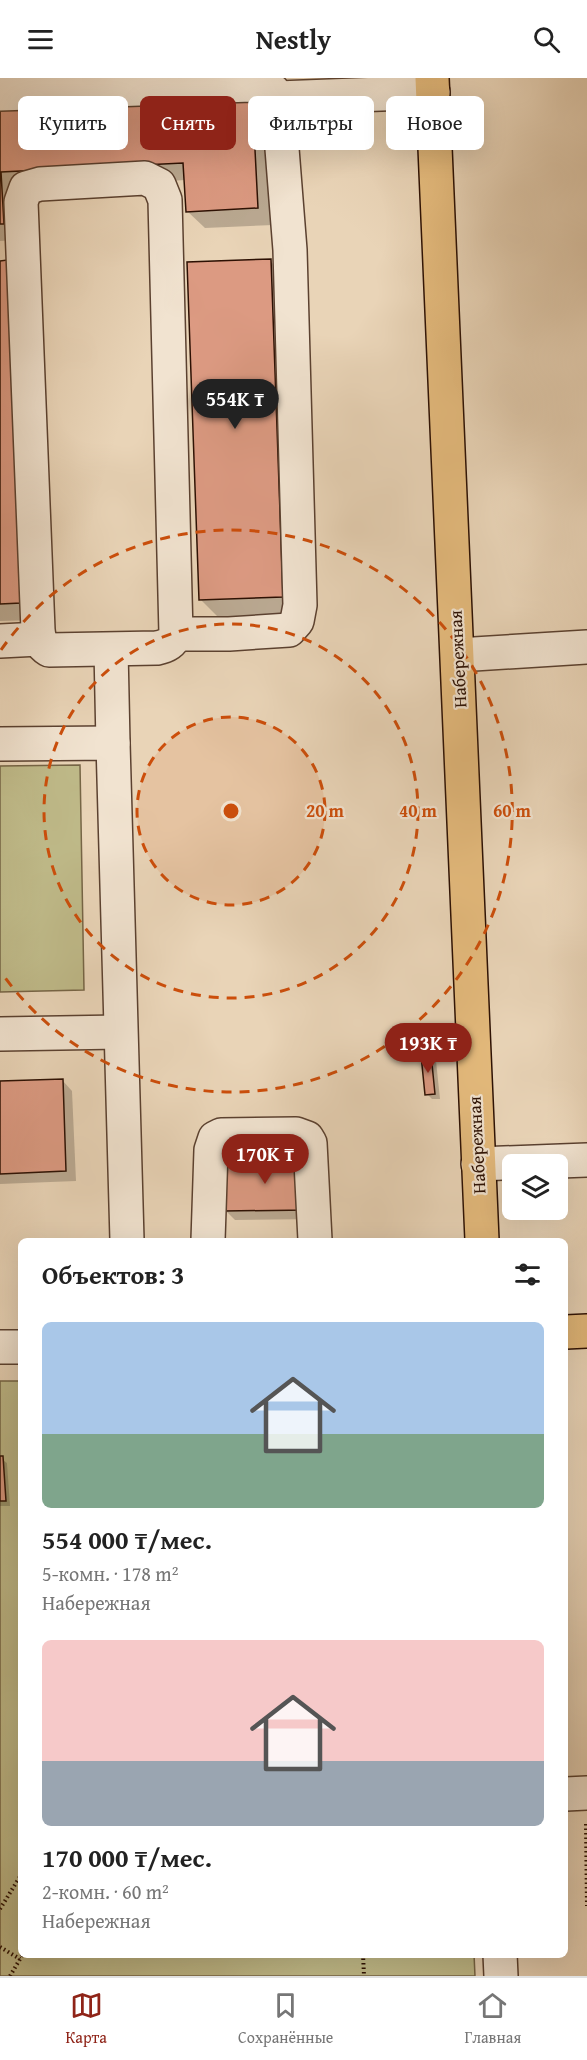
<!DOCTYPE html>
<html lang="ru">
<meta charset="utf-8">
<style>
:root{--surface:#fff;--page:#f6f6f6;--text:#222;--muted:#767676;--line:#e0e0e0;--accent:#8f2418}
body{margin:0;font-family:"Gentium Book Plus",serif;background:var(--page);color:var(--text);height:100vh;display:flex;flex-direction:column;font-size:22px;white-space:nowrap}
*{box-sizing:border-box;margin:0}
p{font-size:20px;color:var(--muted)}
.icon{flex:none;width:33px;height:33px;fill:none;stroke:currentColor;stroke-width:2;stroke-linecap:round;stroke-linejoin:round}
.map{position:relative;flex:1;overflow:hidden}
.panel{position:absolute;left:18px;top:1160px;width:550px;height:720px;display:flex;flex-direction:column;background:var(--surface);border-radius:9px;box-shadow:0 6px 24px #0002}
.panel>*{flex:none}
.banner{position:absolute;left:18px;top:18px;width:552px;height:54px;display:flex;gap:12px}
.tools{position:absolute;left:502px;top:1076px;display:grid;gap:12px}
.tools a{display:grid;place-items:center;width:66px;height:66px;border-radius:9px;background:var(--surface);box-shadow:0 6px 24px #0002;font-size:30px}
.price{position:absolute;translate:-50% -51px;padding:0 14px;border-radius:21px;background:var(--accent);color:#fff;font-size:20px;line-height:39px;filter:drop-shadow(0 2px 3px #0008)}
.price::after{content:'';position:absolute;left:50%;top:36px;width:18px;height:14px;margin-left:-9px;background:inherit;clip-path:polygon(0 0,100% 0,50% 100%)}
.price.selected{background:#222;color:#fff}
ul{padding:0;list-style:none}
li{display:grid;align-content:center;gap:12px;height:318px;padding:0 24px}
li span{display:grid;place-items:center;height:186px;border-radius:9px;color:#555}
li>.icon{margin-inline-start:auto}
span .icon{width:108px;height:108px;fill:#fffc;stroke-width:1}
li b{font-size:26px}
h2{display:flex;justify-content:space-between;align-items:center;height:72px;padding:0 24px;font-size:26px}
.pill{padding:0 21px;border-radius:9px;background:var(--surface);box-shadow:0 6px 24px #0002;font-size:21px;line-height:54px}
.pill.selected{background:var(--accent);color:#fff}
header{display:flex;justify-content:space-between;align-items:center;height:78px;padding:0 24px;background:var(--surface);font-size:27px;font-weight:600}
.menu{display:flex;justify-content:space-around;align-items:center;height:84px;border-top:2px solid var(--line);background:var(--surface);font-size:16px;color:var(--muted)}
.menu a{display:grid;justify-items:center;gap:3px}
.menu .selected{color:var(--accent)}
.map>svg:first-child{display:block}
.green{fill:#bfba89;stroke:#766546;stroke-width:1.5}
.shadow{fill:#0003}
.building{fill:#dc9a82;stroke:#2c1003;stroke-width:1.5}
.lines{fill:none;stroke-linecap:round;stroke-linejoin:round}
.minor-casing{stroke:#5b4130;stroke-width:36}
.major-casing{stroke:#2c1003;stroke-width:36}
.path{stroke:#2c1003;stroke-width:4;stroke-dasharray:1.5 3;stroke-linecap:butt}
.minor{stroke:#f1e3d0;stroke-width:33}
.major{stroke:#e4ba7c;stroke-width:33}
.ring{fill:none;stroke:#cc4e0b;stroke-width:3;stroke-dasharray:10 8}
.labels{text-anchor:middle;stroke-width:4.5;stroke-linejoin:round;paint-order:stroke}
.street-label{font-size:18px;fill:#2c1003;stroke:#f1e3d0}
.centre{fill:#cc4e0b;stroke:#f1e3d0;stroke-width:3}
.ring-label{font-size:18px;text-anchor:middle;font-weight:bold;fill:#cc4e0b;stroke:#f1e3d0;stroke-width:4.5;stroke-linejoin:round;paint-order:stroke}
</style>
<header><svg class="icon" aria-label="menu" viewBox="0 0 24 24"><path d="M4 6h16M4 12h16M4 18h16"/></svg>Nestly<svg class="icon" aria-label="search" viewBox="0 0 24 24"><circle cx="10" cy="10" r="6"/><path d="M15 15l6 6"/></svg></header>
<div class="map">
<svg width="587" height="1898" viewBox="0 0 587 1898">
<rect width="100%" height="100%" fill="#e9d4b7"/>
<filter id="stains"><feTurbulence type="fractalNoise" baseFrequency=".00333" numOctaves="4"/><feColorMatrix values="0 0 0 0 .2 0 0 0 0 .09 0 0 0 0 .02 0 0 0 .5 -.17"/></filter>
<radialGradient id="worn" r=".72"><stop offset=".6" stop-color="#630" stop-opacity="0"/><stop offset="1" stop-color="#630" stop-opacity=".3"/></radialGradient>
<!-- green -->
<g class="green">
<polygon points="80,687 84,912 0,914 0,688"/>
<polygon points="0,1303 21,1303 21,1876 474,1876 475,1898 0,1898"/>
</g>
<!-- shadow -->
<g class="shadow">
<polygon points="251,16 269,33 274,147 205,150 187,133 186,102 18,111 21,162 0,163 0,28"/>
<polygon points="270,183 288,200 299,536 218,539 201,522"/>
<polygon points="0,184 38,542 0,543"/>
<polygon points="431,978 436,983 440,1021 432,1021 427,1016"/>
<polygon points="62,1002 72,1013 76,1103 0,1106 0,1005"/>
<polygon points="225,1084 317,1141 235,1142 225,1132"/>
<polygon points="0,1380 7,1385 10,1428 0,1428"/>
</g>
<!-- building -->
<g class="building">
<polygon points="252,14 258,130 186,134 183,85 1,94 4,146 0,146 0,27"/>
<polygon points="271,181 283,519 199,522 187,184"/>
<polygon points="7,182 21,525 0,526 0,183"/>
<polygon points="431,976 435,1016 425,1017 421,977"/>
<polygon points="63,1001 66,1093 0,1096 0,1003"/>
<polygon points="306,1081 307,1132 224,1133 223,1083"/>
<polygon points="0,1378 3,1378 6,1423 0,1423"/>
</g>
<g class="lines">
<!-- minor casing -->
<g class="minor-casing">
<g id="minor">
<polyline points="0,16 251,7 273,13 278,20 290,172 300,527 297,543 289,552 229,556 176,556"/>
<polyline points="278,20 433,14"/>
<path d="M145,100L159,107L165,122L176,556C172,565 167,568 157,570L49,572C41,567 39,562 38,552L21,124L26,110L40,106Z"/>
<polyline points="0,563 39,561"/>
<polyline points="111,572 113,665"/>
<polyline points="458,577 587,569"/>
<polyline points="0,666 113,665 127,1162"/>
<polyline points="0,956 120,954"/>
<polyline points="478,1086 587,1082"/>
<polyline points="208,1162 211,1072 215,1060 221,1057 296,1056 307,1060 310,1065 315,1162"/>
<polyline points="0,1269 21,1269"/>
<polyline points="566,1716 587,1715"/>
<polyline points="500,1876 501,1898"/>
</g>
</g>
<!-- major casing -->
<g class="major-casing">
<g id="major">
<polyline points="432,0 482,1162"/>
<polyline points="566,1254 587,1253"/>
</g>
</g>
<!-- path -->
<g class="path">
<polyline points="586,1746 587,1828"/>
<polyline points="0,1831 21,1797"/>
<polyline points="0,1869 20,1881"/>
<polyline points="363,1876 364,1898"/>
<polyline points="10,1898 23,1876"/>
</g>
<!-- minor -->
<use href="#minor" class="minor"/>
<!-- major -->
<use href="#major" class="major"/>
</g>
<!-- distance rings -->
<circle cx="231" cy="733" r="94" fill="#cc4e0b" fill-opacity=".12"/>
<g class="ring">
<circle cx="231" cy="733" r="94"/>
<circle cx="231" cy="733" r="187"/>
<path d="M1 572A281 281 0 1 1 1 894"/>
</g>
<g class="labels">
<!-- street labels -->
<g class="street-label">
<text transform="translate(458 581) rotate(-93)" y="6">Набережная</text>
<text transform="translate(477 1067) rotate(-93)" y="6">Набережная</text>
</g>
</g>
<circle cx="231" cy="733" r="9" class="centre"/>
<g class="ring-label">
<text x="325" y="739">20 m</text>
<text x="418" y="739">40 m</text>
<text x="512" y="739">60 m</text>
</g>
<rect width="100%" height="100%" filter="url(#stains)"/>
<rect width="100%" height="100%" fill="url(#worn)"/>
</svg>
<div class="tools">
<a><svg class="icon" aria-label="layers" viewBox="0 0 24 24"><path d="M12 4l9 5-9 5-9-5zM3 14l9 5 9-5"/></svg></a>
</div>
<b class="price selected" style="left:235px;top:352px">554K ₸</b>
<b class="price" style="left:428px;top:996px">193K ₸</b>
<b class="price" style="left:265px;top:1107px">170K ₸</b>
<div class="banner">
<a class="pill">Купить</a>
<a class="pill selected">Снять</a>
<a class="pill">Фильтры</a>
<a class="pill">Новое</a>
</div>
<section class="panel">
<h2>Объектов: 3<svg class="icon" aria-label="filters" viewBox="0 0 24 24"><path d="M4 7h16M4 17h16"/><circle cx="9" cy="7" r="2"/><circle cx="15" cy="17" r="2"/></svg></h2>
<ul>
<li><span style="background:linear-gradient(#a9c7e8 60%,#7fa58c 0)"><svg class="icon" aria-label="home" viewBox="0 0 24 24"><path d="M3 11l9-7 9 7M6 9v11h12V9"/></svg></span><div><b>554 000 ₸/мес.</b><p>5-комн. · 178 m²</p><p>Набережная</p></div></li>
<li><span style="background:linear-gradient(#f6c9c9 65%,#9aa5b1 0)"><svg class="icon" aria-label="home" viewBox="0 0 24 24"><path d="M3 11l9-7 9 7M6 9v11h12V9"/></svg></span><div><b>170 000 ₸/мес.</b><p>2-комн. · 60 m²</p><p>Набережная</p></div></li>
</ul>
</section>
</div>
<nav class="menu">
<a class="selected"><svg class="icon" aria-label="map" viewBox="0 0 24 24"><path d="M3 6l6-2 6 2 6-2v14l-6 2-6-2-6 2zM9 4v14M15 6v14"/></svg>Карта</a>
<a><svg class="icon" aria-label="saved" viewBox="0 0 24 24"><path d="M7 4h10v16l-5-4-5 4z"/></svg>Сохранённые</a>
<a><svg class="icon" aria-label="home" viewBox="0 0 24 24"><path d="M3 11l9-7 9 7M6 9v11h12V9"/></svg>Главная</a>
</nav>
